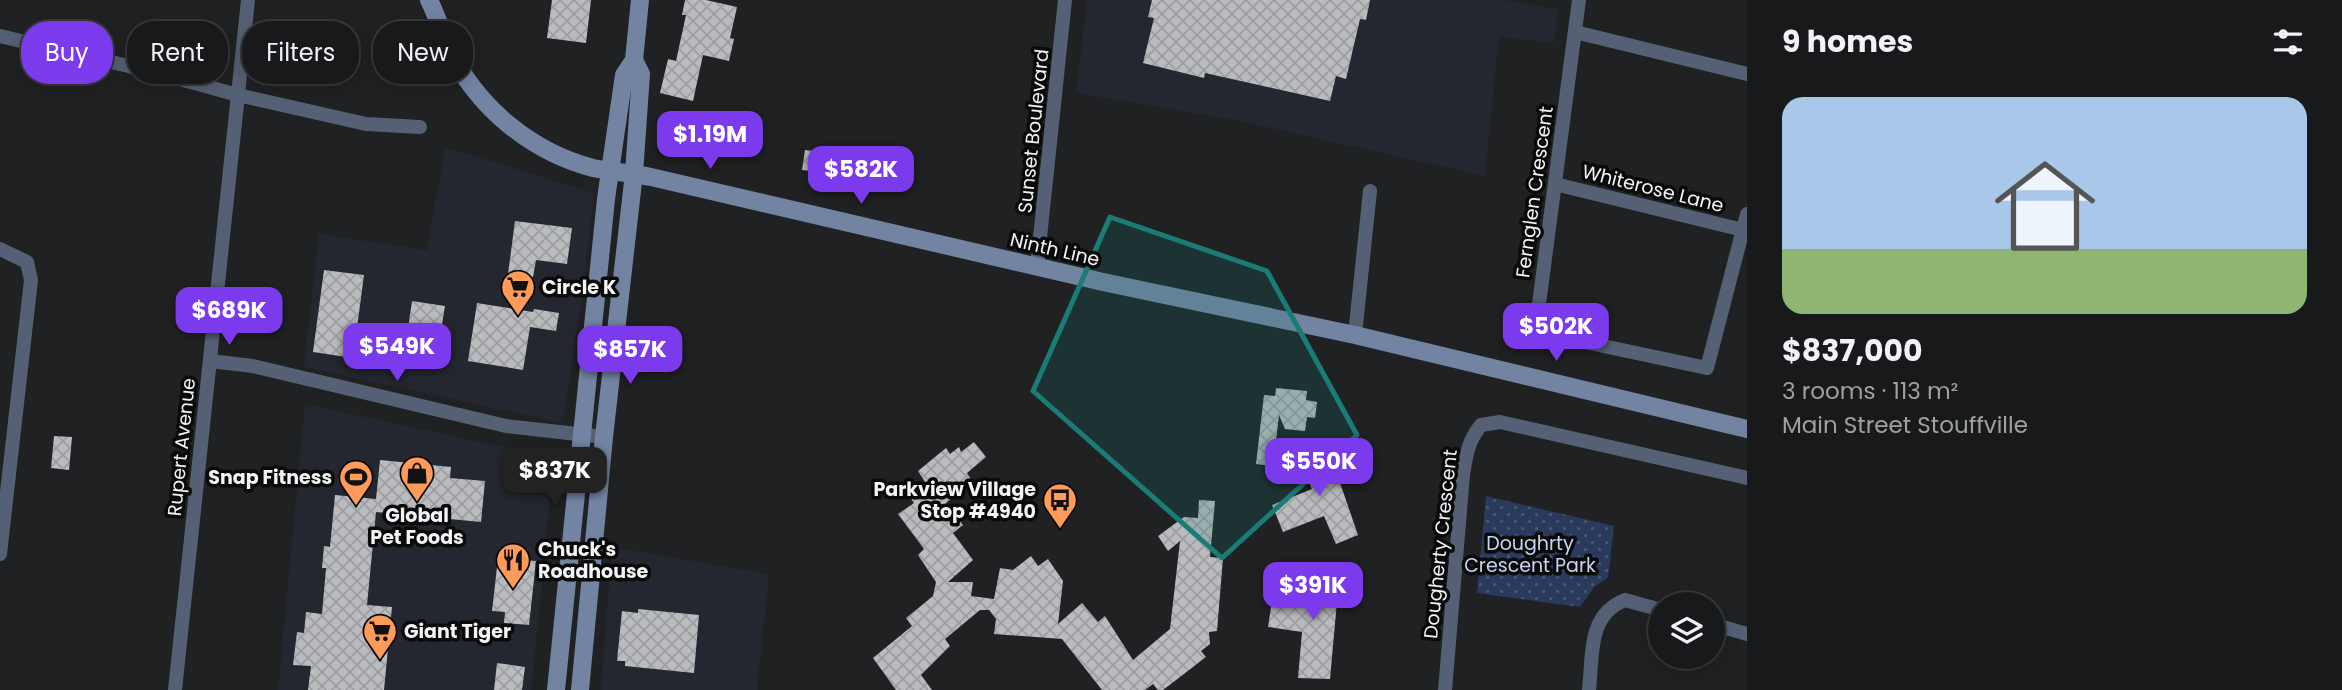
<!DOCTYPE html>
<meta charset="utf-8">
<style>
:root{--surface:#17191a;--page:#242627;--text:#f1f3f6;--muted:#9ea0a2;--line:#363839;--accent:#7c3aed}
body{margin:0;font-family:Poppins,sans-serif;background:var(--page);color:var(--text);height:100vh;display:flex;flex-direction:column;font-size:26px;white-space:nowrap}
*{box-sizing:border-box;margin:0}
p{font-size:23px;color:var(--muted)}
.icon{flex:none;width:38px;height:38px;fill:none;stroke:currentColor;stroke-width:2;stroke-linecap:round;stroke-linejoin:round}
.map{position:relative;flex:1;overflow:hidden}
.sheet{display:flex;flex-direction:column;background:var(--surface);width:595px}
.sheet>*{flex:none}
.guide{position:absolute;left:21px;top:21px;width:665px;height:63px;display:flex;gap:14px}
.controls{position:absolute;left:1648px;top:592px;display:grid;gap:14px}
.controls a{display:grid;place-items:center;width:77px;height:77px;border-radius:50%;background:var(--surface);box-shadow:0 4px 18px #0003,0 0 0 2px var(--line);font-size:35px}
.price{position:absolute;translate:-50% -60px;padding:0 16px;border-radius:14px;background:var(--accent);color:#fff;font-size:23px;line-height:46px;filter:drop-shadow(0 2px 4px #0008)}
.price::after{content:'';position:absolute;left:50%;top:42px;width:21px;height:16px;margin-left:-10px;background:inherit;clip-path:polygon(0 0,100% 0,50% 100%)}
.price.current{background:#222;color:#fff}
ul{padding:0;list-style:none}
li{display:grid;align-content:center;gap:14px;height:371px;padding:0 35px}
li+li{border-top:2px solid var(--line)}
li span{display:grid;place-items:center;height:217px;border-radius:21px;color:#555}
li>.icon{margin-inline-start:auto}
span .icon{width:126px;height:126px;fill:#fffc;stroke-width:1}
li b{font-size:30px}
h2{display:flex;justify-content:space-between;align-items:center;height:84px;padding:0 35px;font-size:30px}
.tag{padding:0 24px;border-radius:28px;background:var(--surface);box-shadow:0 4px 18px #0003,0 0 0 2px var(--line);font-size:24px;line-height:63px}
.tag.current{background:var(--accent);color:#fff}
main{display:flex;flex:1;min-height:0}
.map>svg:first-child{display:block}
.built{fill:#24272f}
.park{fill:url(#park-dots)}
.building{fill:url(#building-cross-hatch)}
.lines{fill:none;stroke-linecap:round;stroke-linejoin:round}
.minor{stroke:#556074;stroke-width:14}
.secondary{stroke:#7384a3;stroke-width:18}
.marked{fill:#1a7c75;fill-opacity:0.2;stroke:#1a7c75;stroke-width:5;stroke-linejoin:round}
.labels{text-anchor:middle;stroke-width:7;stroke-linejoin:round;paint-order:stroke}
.street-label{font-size:19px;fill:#f3f4f6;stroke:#0a0a0b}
.poi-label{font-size:19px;font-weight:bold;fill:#f3f4f6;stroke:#0a0a0b;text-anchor:start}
.park-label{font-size:19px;fill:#c6d5f1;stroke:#0a0a0b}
</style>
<main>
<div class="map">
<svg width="1747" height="690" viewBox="0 0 1747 690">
<defs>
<pattern id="park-dots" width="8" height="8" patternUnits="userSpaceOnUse" patternTransform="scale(1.75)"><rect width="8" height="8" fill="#293a5c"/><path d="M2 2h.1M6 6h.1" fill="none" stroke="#485774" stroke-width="1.8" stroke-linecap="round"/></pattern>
<pattern id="building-cross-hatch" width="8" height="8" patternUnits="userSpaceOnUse" patternTransform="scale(1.75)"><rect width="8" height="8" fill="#b9bbbe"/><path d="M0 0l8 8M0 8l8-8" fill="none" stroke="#9d9ea1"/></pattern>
</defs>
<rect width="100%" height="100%" fill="#1f2123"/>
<!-- built -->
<g class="built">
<polygon points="1087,0 1503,0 1558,9 1554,43 1499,37 1485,176 1236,120 1076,93"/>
<polygon points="445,147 594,193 583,291 563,423 304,367 319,234 427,250"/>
<polygon points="305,404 554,458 531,690 278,690"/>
<polygon points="612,547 769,574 757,690 601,690"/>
</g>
<!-- park -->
<polygon class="park" points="1486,496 1614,526 1608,578 1595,586 1580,607 1477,593"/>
<!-- building -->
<g class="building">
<polygon points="552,0 591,0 586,43 547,38"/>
<polygon points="685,0 706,0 737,7 730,38 734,39 729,61 703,55 693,101 660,93 668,59 676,61 686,15 682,15"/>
<polygon points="1152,0 1370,0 1366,20 1360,19 1346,79 1336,76 1330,101 1205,73 1204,78 1143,63 1154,18 1148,17"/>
<polygon points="805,150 832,153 829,173 802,170"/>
<polygon points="878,166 905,169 903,190 876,187"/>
<polygon points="515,221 572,228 567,264 536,260 533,277 508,274"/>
<polygon points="324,270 364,275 353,358 313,352"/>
<polygon points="412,301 445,306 435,368 382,360 385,346 389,347 392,332 407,335"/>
<polygon points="477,303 533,312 534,309 559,313 556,331 530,327 523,370 468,361"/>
<polygon points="1276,388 1307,391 1306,400 1317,402 1315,418 1307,417 1305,431 1285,429 1279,415 1273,466 1256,464 1264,395 1275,396"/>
<polygon points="54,436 72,437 69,470 51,468"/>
<polygon points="974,442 986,457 967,473 972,481 946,503 963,525 953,533 973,560 948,582 973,582 971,596 994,599 1000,568 1013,570 1031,556 1038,566 1048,559 1063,581 1058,624 1082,603 1098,622 1105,616 1133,660 1170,629 1180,541 1168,551 1158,536 1184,517 1198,518 1199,500 1215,501 1210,557 1223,558 1217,631 1209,632 1210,644 1201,651 1206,657 1163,690 1158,690 1153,684 1145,690 1102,690 1062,639 994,634 996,619 989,610 980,610 945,639 950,646 921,675 932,690 896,690 873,658 912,626 906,618 933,596 936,582 918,555 924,549 898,514 914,503 909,496 925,482 918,471 946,448 950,454 959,447 961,452"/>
<polygon points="1326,442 1358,535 1336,544 1324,516 1283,532 1272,505 1312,489 1298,456"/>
<polygon points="380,460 451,467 450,478 485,481 481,522 376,512 367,605 392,607 384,690 308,690 311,666 293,665 297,632 304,633 306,612 322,614 326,568 322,568 324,546 330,547 335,495 376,499"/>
<polygon points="518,559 536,561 529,625 504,623 505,612 492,611 497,567 517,569"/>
<polygon points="1308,566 1340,568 1330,679 1298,678 1302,632 1268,627 1272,601 1305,606"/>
<polygon points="638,609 699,615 694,673 625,666 625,661 617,661 622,611 638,613"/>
<polygon points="497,663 525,667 522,690 494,690"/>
</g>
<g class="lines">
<!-- minor -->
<g class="minor">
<polyline points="1579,0 1539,304 1561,337 1707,368 1747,214"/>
<polyline points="1575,32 1747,74"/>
<polyline points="0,36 154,72 238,95 366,124 420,127"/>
<polyline points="1555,184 1743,230"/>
<polyline points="0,249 27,262 31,280 0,554"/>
<polyline points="1037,266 1065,0"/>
<polyline points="1355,335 1370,191"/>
<polyline points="210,361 253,366 506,426 604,437"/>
<polyline points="1713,624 1747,634"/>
<polyline points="175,690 248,0"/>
<path d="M1445,690L1463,475C1466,455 1468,441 1481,425L1500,422L1747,478"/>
<path d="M1589,690C1593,655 1587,615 1625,600L1661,610"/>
</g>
<!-- secondary -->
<g class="secondary">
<path d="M429,0C437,16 442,33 449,49C477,107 531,152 593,168C612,172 632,173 651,177L1103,282L1355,335L1747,429"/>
<polyline points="556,690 606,199 624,75 634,60 640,0"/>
<polyline points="580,690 604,437 634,173 641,74 634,60"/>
</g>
</g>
<!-- marked area -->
<path class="marked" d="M1110,217L1267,271L1357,435L1222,558L1033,391Z"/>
<!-- icons -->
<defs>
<g id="supermarket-pin" transform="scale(1.75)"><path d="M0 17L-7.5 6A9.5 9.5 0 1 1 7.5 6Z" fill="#fe9b59" stroke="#0a0a0b"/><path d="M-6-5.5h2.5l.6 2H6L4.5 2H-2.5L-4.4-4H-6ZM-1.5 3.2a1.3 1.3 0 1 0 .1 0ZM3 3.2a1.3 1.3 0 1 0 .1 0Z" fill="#111"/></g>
<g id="shop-pin" transform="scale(1.75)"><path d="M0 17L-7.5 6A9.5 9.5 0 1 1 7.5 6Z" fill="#fe9b59" stroke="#0a0a0b"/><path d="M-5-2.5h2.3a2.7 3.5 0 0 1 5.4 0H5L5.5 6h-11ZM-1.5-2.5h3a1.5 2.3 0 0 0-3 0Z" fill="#111"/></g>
<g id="stadium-pin" transform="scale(1.75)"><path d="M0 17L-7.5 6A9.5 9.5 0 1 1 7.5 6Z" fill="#fe9b59" stroke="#0a0a0b"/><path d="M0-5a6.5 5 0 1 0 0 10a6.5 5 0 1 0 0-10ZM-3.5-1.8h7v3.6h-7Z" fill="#111"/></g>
<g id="bus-pin" transform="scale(1.75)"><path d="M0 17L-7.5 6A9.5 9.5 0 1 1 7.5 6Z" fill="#fe9b59" stroke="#0a0a0b"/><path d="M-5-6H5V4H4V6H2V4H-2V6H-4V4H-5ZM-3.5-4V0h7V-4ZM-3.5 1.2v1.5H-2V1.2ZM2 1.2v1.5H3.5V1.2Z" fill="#111"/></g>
<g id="restaurant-pin" transform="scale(1.75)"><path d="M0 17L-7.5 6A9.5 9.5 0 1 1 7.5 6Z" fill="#fe9b59" stroke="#0a0a0b"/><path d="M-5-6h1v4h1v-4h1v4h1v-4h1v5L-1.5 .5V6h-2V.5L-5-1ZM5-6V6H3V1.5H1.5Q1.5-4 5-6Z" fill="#111"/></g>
</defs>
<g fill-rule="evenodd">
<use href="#supermarket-pin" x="518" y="287"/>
<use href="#shop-pin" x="417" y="473"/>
<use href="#stadium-pin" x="356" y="477"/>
<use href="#bus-pin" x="1060" y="500"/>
<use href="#restaurant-pin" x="513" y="560"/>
<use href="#supermarket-pin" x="380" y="631"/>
</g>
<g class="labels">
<!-- street labels -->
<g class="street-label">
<text transform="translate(1033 131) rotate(-84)" y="7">Sunset Boulevard</text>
<text transform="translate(1653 188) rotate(14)" y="7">Whiterose Lane</text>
<text transform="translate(1534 192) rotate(-82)" y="7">Fernglen Crescent</text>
<text transform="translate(1055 249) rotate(13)" y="7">Ninth Line</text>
<text transform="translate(181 447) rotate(-84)" y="7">Rupert Avenue</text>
<text transform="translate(1440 544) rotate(-84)" y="7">Dougherty Crescent</text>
</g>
<!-- poi labels -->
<g class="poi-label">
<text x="542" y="294">Circle K</text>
<text x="332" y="484" text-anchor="end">Snap Fitness</text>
<text x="1036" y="496" text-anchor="end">Parkview Village<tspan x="1036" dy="22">Stop #4940</tspan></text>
<text x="417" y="522" text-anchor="middle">Global<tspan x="417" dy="22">Pet Foods</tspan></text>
<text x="538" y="556">Chuck's<tspan x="538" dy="22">Roadhouse</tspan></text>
<text x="404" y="638">Giant Tiger</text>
</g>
<!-- park labels -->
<g class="park-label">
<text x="1530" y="550">Doughrty<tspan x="1530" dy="22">Crescent Park</tspan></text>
</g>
</g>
</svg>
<div class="controls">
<a><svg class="icon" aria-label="layers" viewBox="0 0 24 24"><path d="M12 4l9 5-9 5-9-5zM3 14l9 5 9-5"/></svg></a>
</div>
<b class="price" style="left:710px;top:171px">$1.19M</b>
<b class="price" style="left:861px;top:206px">$582K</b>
<b class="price" style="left:229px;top:347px">$689K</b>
<b class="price" style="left:1556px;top:363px">$502K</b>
<b class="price" style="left:397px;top:383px">$549K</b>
<b class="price" style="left:630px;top:386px">$857K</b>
<b class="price" style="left:1319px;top:498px">$550K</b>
<b class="price current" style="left:555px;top:507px">$837K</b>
<b class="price" style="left:1313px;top:622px">$391K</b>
<div class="guide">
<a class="tag current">Buy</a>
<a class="tag">Rent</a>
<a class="tag">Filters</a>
<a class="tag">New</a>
</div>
</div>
<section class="sheet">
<h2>9 homes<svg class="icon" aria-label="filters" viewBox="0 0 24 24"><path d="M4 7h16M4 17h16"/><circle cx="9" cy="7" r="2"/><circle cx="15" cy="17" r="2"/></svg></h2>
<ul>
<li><span style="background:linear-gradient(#a9c7e8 70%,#8fb573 0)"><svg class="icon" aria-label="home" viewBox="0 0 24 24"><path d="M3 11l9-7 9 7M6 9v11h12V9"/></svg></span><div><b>$837,000</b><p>3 rooms · 113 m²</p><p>Main Street Stouffville</p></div></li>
</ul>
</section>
</main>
